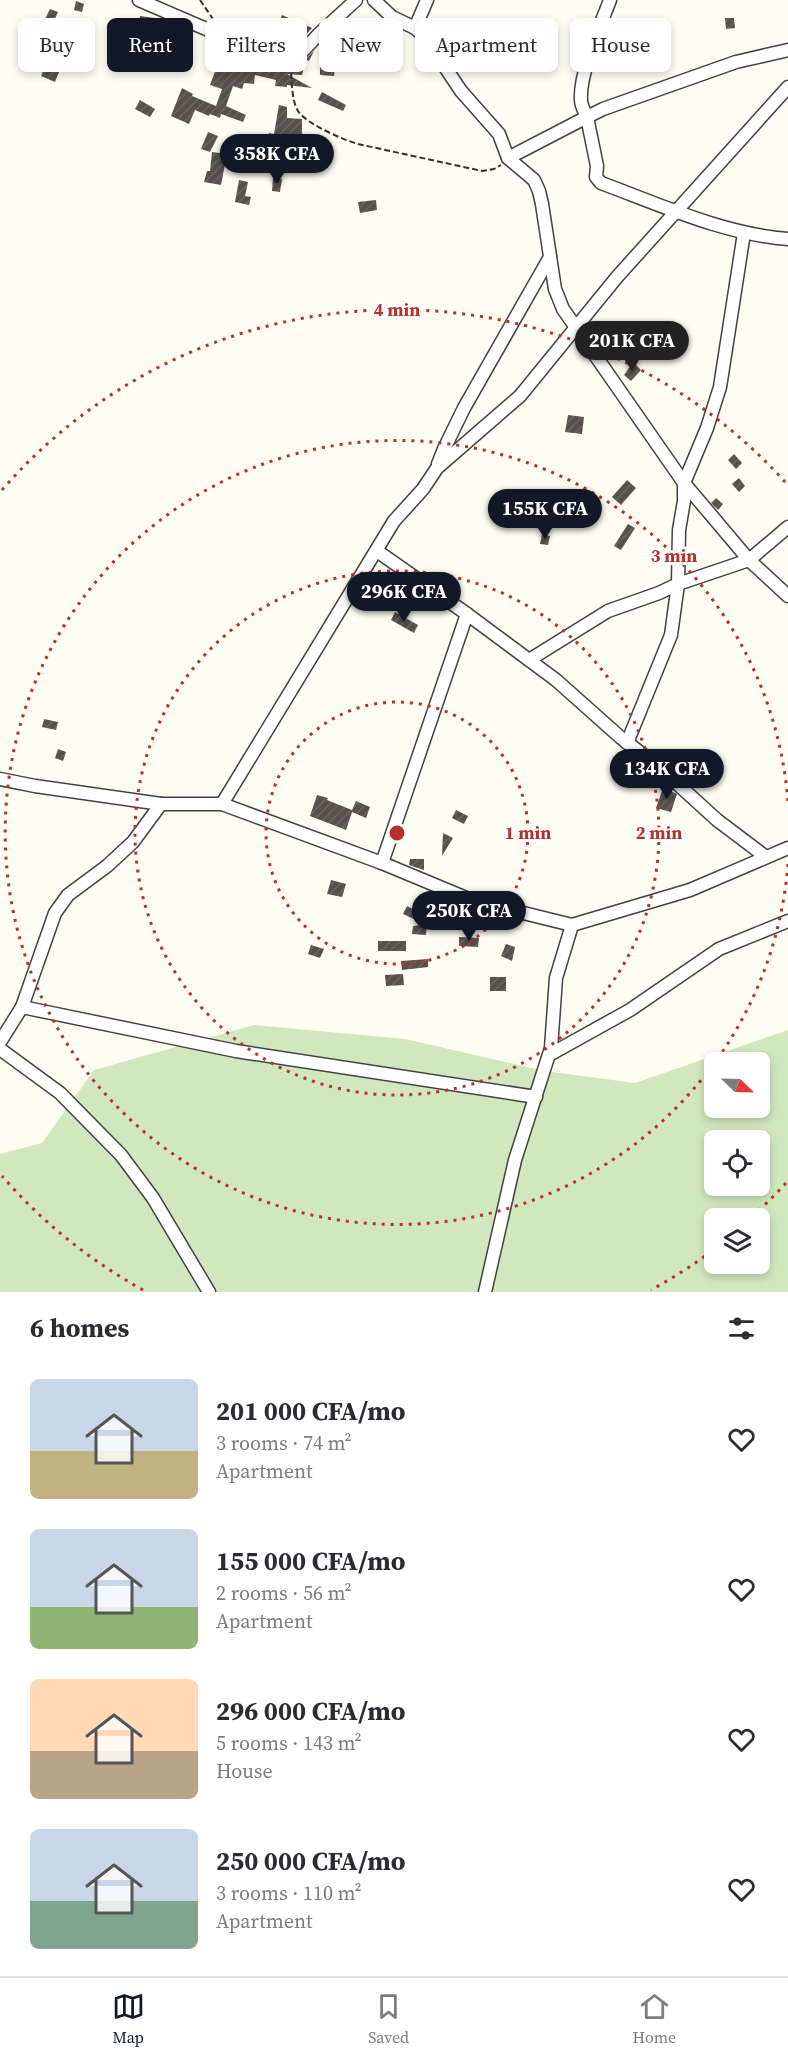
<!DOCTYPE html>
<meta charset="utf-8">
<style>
:root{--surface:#fff;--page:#f7f7f7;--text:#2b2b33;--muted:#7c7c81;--line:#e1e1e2;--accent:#111827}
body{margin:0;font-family:"Source Serif 4",serif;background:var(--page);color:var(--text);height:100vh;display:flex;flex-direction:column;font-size:22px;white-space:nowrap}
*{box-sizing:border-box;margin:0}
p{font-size:20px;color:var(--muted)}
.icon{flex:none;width:33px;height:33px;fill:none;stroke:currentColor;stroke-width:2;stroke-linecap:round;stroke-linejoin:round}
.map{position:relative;height:1292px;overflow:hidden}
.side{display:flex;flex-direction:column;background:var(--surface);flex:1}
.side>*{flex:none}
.guide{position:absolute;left:18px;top:18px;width:753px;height:54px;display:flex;gap:12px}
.needle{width:39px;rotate:113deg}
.controls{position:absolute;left:704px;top:1052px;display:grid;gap:12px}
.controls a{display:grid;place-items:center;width:66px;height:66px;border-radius:9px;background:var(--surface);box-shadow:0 3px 9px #0003;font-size:30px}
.price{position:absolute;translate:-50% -51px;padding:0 14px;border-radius:21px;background:var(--accent);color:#fff;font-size:20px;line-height:39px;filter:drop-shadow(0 2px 3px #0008)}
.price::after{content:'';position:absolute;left:50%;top:36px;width:18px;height:14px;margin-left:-9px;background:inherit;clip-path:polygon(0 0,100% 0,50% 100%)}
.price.on{background:#222;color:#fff}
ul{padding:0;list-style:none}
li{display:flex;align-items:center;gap:18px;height:150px;padding:0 30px}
li span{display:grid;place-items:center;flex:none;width:168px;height:120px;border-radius:9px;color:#555}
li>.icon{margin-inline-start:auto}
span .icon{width:72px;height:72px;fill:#fffc;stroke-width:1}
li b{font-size:26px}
h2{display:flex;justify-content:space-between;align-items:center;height:72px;padding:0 30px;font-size:26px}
.tag{padding:0 21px;border-radius:9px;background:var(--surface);box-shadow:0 3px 9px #0003;font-size:21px;line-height:54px}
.tag.on{background:var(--accent);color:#fff}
.dock{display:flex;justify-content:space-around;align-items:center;height:84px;border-top:2px solid var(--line);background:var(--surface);font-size:16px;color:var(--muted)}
.dock a{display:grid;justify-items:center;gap:3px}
.dock .on{color:var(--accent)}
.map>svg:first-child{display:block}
.grass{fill:#d1e7bd;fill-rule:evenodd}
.building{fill:url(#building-hatch)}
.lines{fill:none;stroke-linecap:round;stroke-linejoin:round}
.street-casing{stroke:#424242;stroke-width:15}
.path{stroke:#313131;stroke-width:2;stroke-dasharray:6 3;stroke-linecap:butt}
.street{stroke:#fff;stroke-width:12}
.ring{fill:none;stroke:#b82f2e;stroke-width:3;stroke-dasharray:3 6}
.centre{fill:#b82f2e;stroke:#fff;stroke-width:3}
.ring-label{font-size:18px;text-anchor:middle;font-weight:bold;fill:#b82f2e;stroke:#fff;stroke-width:6;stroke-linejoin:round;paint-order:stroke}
</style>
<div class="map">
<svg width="788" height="1292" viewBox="0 0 788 1292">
<defs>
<pattern id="building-hatch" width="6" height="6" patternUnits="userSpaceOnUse" patternTransform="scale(1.5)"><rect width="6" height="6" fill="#57514c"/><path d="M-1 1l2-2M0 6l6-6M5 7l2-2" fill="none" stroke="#6a6561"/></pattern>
</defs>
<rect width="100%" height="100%" fill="#fefdf2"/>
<!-- grass -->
<path class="grass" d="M254,1025L405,1039L545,1071L635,1083L788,1030V1292H0V1154L42,1143L94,1070ZM714,1062H759V1107H714ZM714,1140H759V1185H714ZM714,1218H759V1263H714Z"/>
<!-- building -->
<g class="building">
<polygon points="76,1 84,4 82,12 74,10"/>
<polygon points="50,9 58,12 48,35 39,31"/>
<polygon points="282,15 312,28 291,51 246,36 271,43"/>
<polygon points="140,16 162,19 175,24 171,39 159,35 156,54 164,56 159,66 144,63 146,60 137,58 139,44 124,42 126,34 137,36"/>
<polygon points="725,18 734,18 735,28 726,29"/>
<polygon points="227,47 291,69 298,67 314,51 309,61 306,60 302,75 287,74 312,88 287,85 287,87 275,86 276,80 255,75 254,84 244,83 242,89 233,86 226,106 246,115 243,122 221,114 220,118 210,114 209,116 195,110 189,124 171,116 182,88 193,94 192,96 216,106 222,89 210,85 216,69 226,69 228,63 221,60"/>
<polygon points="45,66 59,72 55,82 41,76"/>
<polygon points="320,67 335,68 334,76 320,75"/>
<polygon points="322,92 346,105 343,111 318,100"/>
<polygon points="140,100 155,109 150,117 135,109"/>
<polygon points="279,105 287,107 287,118 302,119 302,136 284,136 284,147 266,142 269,133 274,134"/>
<polygon points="208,132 218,136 210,152 201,149"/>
<polygon points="212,152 227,154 221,185 204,182 207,171 210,171"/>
<polygon points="273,177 282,179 280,192 272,191"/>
<polygon points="239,180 248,182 245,196 251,197 249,205 235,202"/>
<polygon points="376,200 377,210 360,213 358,202"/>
<polygon points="633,362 641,370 631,381 624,375"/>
<polygon points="568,415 584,417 582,434 565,432"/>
<polygon points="734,454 742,463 736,469 728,460"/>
<polygon points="739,478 745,486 739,492 732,484"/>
<polygon points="627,480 636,488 621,505 612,497"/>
<polygon points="716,498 723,504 718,510 711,503"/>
<polygon points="628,524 635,528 621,550 614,546"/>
<polygon points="542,534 550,536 548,545 540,544"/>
<polygon points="395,612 418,625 414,633 391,620"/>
<polygon points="44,719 58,722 56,730 42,727"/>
<polygon points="58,749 66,752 63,761 55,758"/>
<polygon points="663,788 677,794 671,812 656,808"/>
<polygon points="317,795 328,798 327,800 352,810 356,801 370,807 366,818 352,812 346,830 310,816"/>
<polygon points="456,810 468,816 464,824 452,818"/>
<polygon points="443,833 453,838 442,856"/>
<polygon points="410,859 424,859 424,870 409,865"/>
<polygon points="331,880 346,884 342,897 327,894"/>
<polygon points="407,906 420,913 416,920 403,914"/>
<polygon points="445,909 455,911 451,927 441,929"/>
<polygon points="476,910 499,915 497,923 474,918"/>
<polygon points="427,924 426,935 412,934 413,926"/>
<polygon points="459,937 479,938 478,947 459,946"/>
<rect x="378" y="941" width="28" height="10"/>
<polygon points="506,944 515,947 512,961 501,956"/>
<polygon points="311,945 324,949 320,958 308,954"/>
<polygon points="428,959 428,967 402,970 401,961"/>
<polygon points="403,974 404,985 386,986 385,975"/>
<rect x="490" y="977" width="16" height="14"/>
</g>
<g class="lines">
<!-- street casing -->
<g class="street-casing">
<g id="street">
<polyline points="139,0 227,38 293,61 320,33 356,0"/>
<polyline points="374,0 392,17 415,28 425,37 461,91 499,134 508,158 534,180 539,191 542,204 555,289 563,309 684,483 749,560 788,596"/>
<polyline points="415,28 427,0"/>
<path d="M788,50L736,62L603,109L587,117L597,166L596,177L601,183C661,205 723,234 788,239"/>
<path d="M508,158L587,117C585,112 581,106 581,100C579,74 601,24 610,0"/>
<polyline points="438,464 444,449 464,408 550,257"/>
<polyline points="377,551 467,614 382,863"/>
<polyline points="467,614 556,680 620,737 660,768 717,820 766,857"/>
<polyline points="529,660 608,611 659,593 678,584 749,560 788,527"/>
<polyline points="627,743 671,635 678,584 679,530 684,501 684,483 707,428 720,387 744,233"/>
<polyline points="0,779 35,786 161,804 222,804 382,863 471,900 572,925 690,890 788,848"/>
<polyline points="222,804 394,521 423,489 437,468 520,396 617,277 788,87"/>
<polyline points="22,1007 236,1051 536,1097"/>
<polyline points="0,1042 22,1007 55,913 68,895 107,866 133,842 161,804"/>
<polyline points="0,1049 60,1093 121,1155 153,1198 209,1292"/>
<polyline points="549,1055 630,1010 719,949 788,921"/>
<polyline points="485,1292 515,1160 551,1048 556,978 572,925"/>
</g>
</g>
<!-- path -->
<g class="path">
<polyline points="200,0 213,19"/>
<path d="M291,73C292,85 292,101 298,111C306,124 344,140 358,144L482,171L494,169L501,165"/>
</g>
<!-- street -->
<use href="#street" class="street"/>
</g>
<!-- distance rings -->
<g class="ring">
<circle cx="397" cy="833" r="131"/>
<circle cx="397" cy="833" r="262"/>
<path d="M788 864A392 392 0 0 1 716 1061M712 1066A392 392 0 1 1 788 802"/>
<path d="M786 1183A523 523 0 0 1 754 1215M712 1251A523 523 0 0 1 651 1290M143 1290A523 523 0 0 1 2 1176M2 490A523 523 0 0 1 786 483"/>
</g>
<circle cx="397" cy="833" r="9" class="centre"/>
<g class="ring-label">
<text x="397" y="316">4 min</text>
<text x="674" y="562">3 min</text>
<text x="528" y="839">1 min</text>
<text x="659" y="839">2 min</text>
</g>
</svg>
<div class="controls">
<a><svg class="needle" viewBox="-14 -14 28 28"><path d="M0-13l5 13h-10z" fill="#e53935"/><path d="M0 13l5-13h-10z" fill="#7c7c81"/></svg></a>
<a><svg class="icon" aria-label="locate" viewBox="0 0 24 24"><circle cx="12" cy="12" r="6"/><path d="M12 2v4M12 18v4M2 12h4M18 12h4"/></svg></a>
<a><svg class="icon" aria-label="layers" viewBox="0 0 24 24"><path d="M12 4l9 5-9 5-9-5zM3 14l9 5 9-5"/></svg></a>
</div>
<b class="price" style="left:277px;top:185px">358K CFA</b>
<b class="price on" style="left:632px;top:372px">201K CFA</b>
<b class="price" style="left:545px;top:540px">155K CFA</b>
<b class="price" style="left:404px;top:623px">296K CFA</b>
<b class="price" style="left:667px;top:800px">134K CFA</b>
<b class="price" style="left:469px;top:942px">250K CFA</b>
<div class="guide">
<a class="tag">Buy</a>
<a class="tag on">Rent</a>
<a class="tag">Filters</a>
<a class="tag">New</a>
<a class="tag">Apartment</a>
<a class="tag">House</a>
</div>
</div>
<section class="side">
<h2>6 homes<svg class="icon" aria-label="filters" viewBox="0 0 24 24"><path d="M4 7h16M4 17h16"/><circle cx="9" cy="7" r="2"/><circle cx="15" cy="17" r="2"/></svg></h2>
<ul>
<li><span style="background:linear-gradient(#c9d6e8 60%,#c2b280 0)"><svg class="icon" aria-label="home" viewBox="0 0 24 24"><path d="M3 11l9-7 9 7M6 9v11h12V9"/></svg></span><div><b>201 000 CFA/mo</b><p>3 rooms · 74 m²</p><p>Apartment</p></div><svg class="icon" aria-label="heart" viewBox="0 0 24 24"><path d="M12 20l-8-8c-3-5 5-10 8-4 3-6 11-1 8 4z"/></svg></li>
<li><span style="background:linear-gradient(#c9d6e8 65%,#8fb573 0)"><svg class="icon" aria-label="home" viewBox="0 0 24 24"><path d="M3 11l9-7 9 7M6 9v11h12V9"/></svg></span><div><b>155 000 CFA/mo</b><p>2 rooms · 56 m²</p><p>Apartment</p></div><svg class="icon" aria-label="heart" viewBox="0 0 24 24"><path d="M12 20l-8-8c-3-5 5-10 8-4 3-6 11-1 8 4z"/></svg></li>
<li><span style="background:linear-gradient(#ffd9b3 60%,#b9a48a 0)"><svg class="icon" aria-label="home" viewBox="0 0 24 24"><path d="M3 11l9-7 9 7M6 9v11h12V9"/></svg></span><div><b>296 000 CFA/mo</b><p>5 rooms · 143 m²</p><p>House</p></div><svg class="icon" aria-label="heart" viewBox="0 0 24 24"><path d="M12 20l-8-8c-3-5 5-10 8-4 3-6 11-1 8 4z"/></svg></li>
<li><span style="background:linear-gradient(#c9d6e8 60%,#7fa58c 0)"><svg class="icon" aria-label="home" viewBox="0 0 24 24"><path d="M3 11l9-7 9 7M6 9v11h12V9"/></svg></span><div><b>250 000 CFA/mo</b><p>3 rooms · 110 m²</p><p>Apartment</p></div><svg class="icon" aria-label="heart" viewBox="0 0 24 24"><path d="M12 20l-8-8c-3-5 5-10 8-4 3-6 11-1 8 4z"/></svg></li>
</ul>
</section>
<nav class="dock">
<a class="on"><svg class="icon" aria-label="map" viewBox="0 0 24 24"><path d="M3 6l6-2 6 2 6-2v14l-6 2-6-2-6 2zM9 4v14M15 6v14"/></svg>Map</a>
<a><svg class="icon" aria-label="saved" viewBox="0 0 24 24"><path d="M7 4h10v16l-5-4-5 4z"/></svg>Saved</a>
<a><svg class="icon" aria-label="home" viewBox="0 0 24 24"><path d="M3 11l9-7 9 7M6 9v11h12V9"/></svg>Home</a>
</nav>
